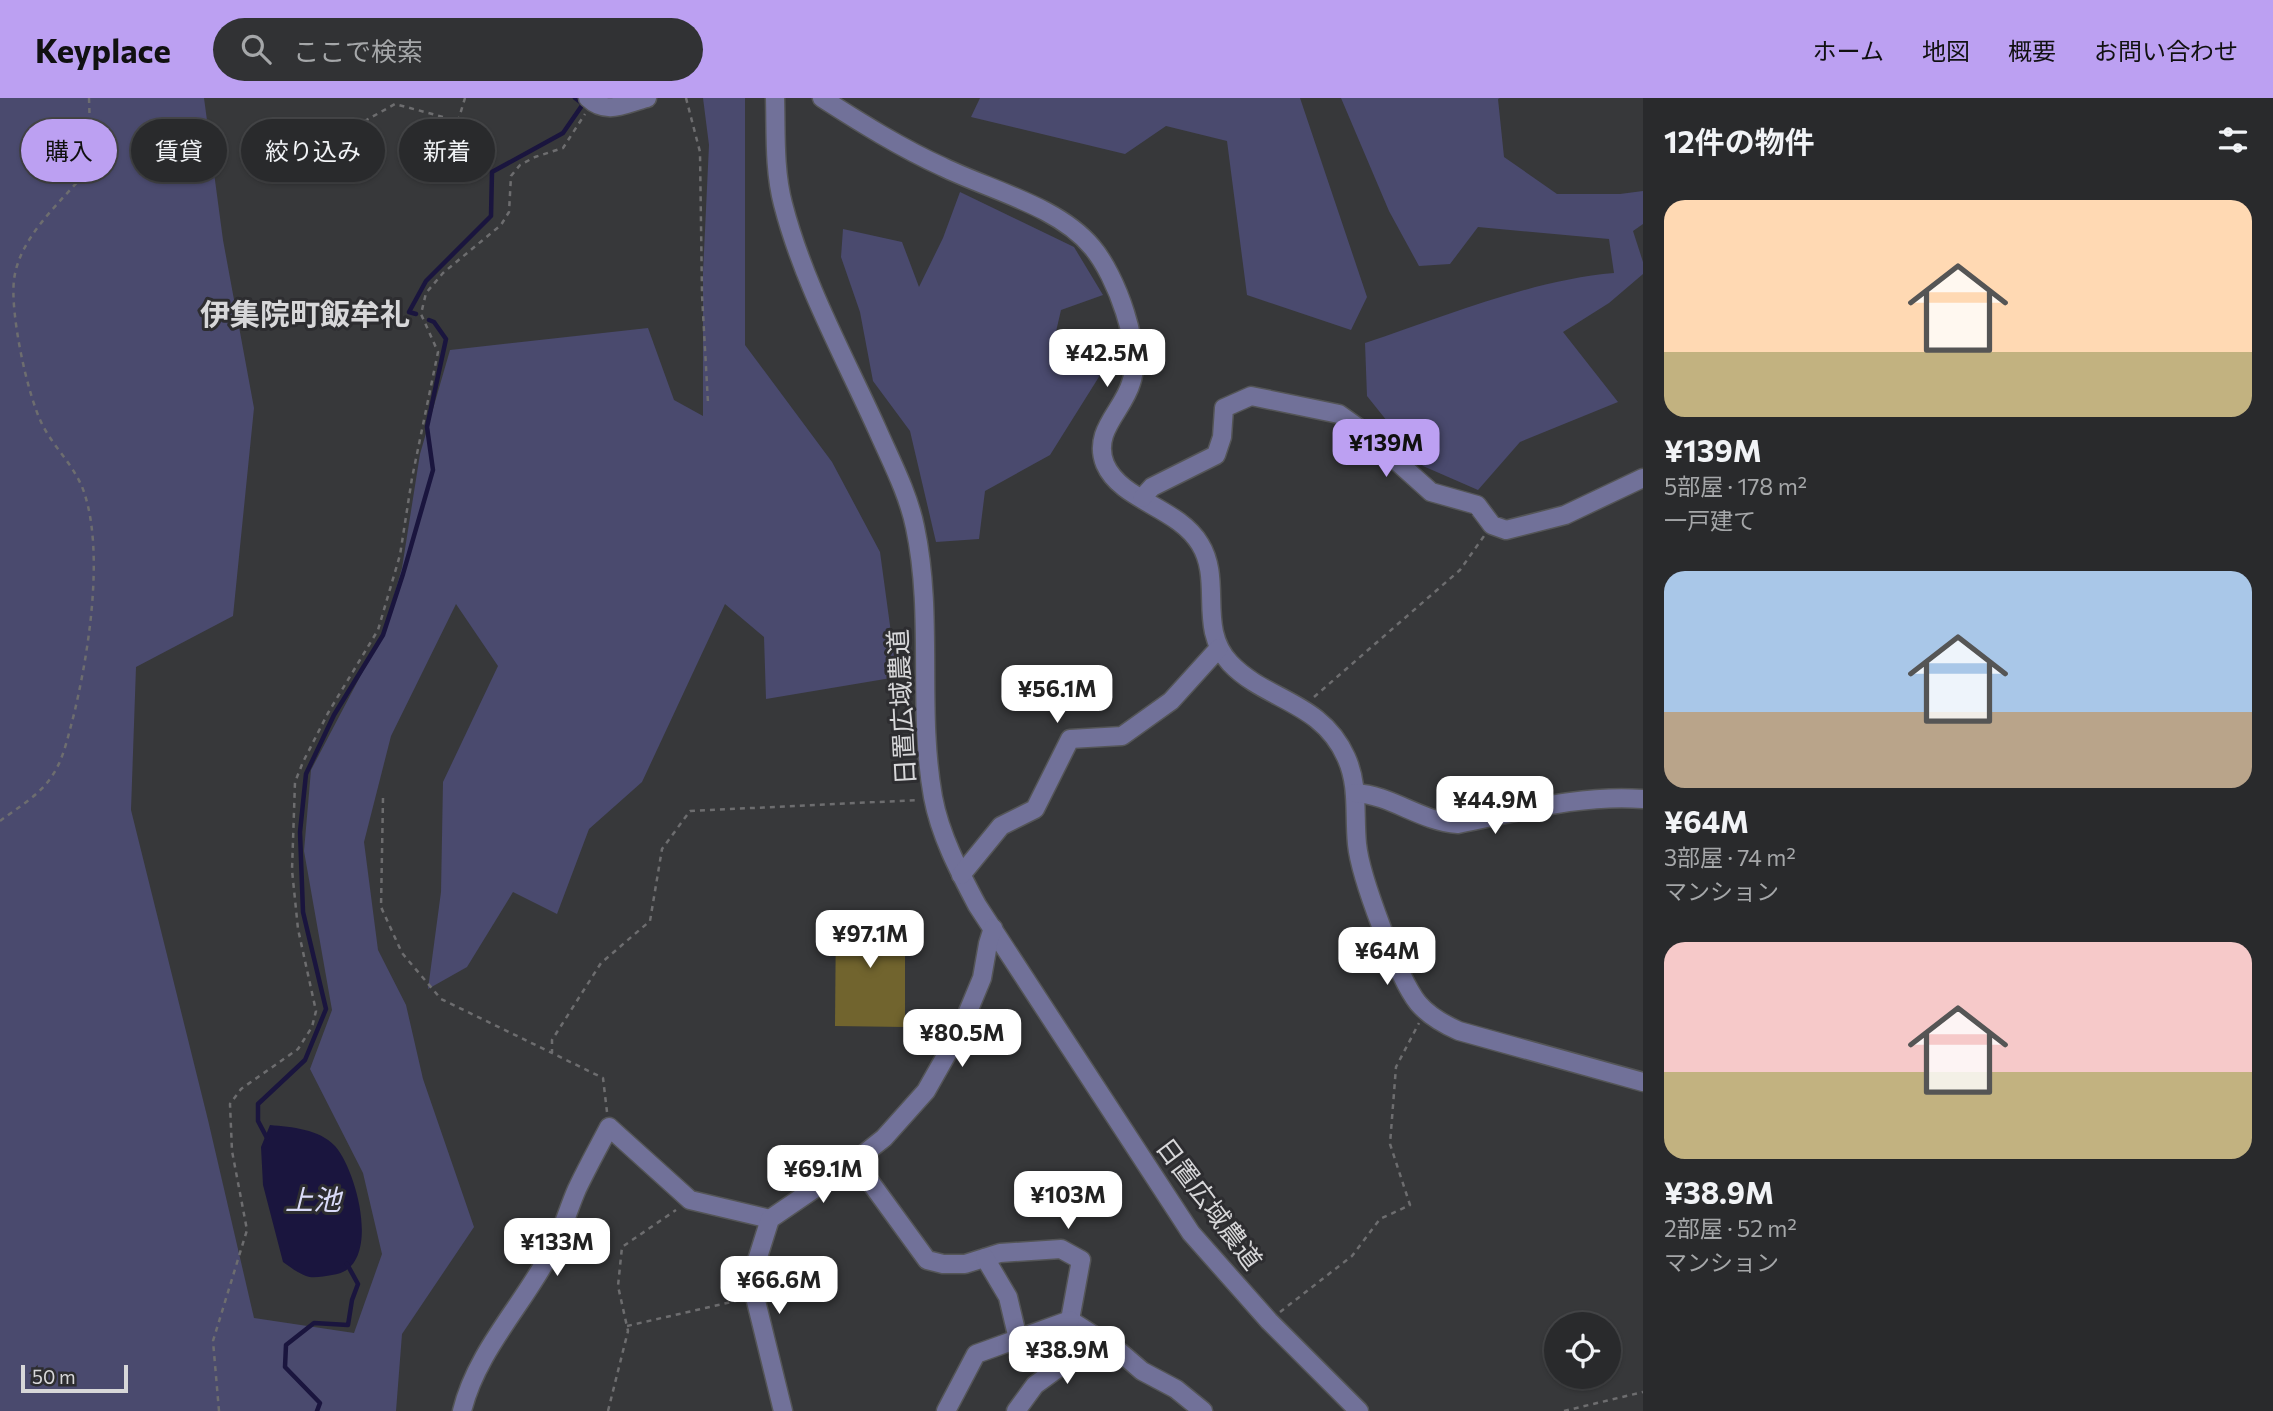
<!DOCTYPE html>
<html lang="ja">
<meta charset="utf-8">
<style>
:root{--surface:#292a2c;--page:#313234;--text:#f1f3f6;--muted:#a5a7a9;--line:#454648;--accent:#bca0f2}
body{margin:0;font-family:Commissioner,"Noto Sans JP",sans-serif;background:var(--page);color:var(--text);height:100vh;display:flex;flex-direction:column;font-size:26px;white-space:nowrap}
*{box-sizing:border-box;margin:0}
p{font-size:23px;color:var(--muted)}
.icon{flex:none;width:38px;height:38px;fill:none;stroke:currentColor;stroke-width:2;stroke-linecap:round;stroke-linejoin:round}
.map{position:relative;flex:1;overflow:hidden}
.details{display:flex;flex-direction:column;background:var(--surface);width:630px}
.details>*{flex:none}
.guide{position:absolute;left:21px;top:21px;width:665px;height:63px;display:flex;gap:14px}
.tools{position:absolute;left:1544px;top:1214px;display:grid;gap:14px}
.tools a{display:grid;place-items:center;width:77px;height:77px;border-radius:50%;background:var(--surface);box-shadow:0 2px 5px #0004,0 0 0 2px var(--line);font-size:35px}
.scale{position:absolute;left:21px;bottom:18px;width:107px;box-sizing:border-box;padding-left:7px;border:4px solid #d7d7d9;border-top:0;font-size:19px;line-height:24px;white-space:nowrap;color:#d7d7d9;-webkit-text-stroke:5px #2d2d30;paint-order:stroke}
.price{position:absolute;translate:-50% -60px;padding:0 16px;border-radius:14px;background:#fff;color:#222;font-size:23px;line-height:46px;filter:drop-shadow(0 2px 4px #0008)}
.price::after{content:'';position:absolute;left:50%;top:42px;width:21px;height:16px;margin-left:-10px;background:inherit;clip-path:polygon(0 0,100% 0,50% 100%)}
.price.selected{background:var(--accent);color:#111}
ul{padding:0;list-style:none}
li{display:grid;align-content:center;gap:14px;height:371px;padding:0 21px}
li span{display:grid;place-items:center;height:217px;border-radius:21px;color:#555}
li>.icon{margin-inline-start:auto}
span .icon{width:126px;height:126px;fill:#fffc;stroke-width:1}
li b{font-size:30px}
h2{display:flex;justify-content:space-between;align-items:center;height:84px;padding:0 21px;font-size:30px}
.chip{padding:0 24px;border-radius:32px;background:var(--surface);box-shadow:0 2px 5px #0004,0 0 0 2px var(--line);font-size:24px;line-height:63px}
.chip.selected{background:var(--accent);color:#111}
header{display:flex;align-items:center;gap:42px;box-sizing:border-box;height:98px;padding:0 35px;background:var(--accent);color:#111}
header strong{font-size:33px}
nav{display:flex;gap:38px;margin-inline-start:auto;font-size:24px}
.search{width:490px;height:63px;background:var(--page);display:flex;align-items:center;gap:18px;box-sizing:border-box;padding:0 24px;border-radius:38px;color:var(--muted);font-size:26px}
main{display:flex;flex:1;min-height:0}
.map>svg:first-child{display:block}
.green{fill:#4a4a6e}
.water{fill:#1a153e}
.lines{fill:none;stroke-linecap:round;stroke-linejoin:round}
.stream{stroke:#1a153e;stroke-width:4.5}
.building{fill:#71642e}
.minor-casing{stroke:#545557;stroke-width:21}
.path{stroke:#6d6d6f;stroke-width:2.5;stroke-dasharray:5 5;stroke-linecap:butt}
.minor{stroke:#717199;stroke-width:18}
.labels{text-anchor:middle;stroke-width:6;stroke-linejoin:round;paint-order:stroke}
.street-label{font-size:26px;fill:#d7d7d9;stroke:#2d2d30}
.water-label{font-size:28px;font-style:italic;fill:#dadbf9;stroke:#2d2d30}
.quarter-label{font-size:30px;font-weight:bold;fill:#d7d7d9;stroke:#2d2d30}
</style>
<header>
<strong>Keyplace</strong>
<div class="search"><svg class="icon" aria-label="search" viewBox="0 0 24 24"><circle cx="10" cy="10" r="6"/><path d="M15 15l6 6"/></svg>ここで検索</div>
<nav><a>ホーム</a><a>地図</a><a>概要</a><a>お問い合わせ</a></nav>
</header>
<main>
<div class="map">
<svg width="1643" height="1313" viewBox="0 0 1643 1313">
<rect width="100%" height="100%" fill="#37383a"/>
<!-- green -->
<g class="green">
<polygon points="0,0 204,0 223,142 254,310 233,518 136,569 131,712 208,1022 254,1220 354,1235 382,1156 363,1075 310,971 332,912 304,753 311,672 383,535 402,470 420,356 450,252 648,230 674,302 703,318 703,175 709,47 703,0 745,0 745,247 832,364 880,454 897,579 766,601 764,539 725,506 642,684 589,731 557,816 513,794 467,869 428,891 441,794 443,684 498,568 456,506 391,638 364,744 378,852 406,907 423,981 474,1129 402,1236 396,1313 0,1313"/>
<polygon points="980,0 1300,0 1367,199 1351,232 1247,197 1227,43 1166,28 1125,56 971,19"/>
<path d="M1341,0H1500L1498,1L1504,59L1557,96H1620L1643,93V126L1633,133L1643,164V176L1609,205L1563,234L1618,304L1520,344L1478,392L1423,368L1367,298L1365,245C1444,219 1531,182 1614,175L1609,141L1478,129L1450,166L1419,168L1389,113Z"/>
<polygon points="960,94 1074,149 1103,197 1061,212 1055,238 1102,274 1050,357 985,393 979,441 936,444 910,333 873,283 860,214 841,159 843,131 902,144 919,189 943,140"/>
</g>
<!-- water -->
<path class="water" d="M270,1027C292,1029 319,1031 335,1048C358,1074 383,1172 332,1177C324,1178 313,1181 306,1178C298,1175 290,1169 283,1164L263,1087L261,1049Z"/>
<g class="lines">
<!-- stream -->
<g class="stream">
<polyline points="416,216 409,214 426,183 491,118 492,74 563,35 583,6 575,0"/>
<polyline points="267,1040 258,1023 258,1006 305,962 326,911 303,814 300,734 306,676 334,617 383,537 403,476 433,372 427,329 446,241 434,224 429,222"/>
<polyline points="317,1313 320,1305 285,1269 286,1247 314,1225 348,1227 352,1202 358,1186 347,1166"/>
</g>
</g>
<!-- building -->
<polygon class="building" points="836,814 905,815 905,929 835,928"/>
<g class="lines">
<!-- minor casing -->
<g class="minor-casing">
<g id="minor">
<path d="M588,0C607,18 626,5 647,0"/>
<path d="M775,0C776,34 774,72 783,106C803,184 844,258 877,331C891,363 908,395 915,429C934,518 917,610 933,699C940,737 959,773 977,807L1191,1135L1269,1223L1359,1313"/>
<path d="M822,0C861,25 901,50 943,69C990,92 1058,108 1092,149C1116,177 1143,250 1131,285C1123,313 1092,333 1105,366C1121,403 1178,409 1200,446C1223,483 1197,530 1230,565C1266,603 1321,603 1346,659C1359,687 1354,716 1357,746C1360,778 1398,880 1418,905C1429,918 1443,926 1459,933L1643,984"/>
<polyline points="1142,400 1152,389 1216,357 1222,339 1224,310 1251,298 1339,316 1363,333 1431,394 1477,407 1492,427 1506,432 1565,417 1643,380"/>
<path d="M1355,695C1392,697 1419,723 1458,726C1519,714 1581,696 1643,701"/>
<polyline points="961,777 1001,728 1035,711 1070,641 1122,638 1171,603 1219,550"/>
<polyline points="855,1063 927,1162 943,1166 965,1166 1000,1155 1061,1151 1081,1162 1070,1222 1120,1254 1142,1273 1176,1291 1203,1313"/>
<polyline points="985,1160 1008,1199 1018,1241"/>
<path d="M462,1313C477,1251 527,1203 555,1146C564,1128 569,1109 577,1091C587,1070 598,1050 609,1029L690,1102L770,1121"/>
<polyline points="783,1313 755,1199 753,1175 770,1121 855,1063 884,1040 926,993 960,933 982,880 988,846 993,830"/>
<polyline points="946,1313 976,1256 1070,1222"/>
<polyline points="1016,1313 1035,1287 1098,1241"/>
</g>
</g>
<!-- path -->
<g class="path">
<polyline points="686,0 700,54 702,197 708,305"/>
<polyline points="338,38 395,6 458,23 465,0"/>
<polyline points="1314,599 1460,472 1484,438"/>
<polyline points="383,700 381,809 402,855 441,901 552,955"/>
<path d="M0,723C17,710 40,697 52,678C63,662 67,642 72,624C88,561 105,456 84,394C75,368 54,350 42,326C27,296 10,215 14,182C19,139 61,104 87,73L91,65L89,0"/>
<polyline points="607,1014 603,980 552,955 552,942 601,865 650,823 662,751 690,713 919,702"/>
<polyline points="1280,1214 1352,1158 1380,1121 1410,1107 1390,1046 1396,969 1419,925"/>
<polyline points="627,1228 740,1202"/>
<polyline points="219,1313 213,1243 247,1132 232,1053 230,1006 241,991 298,951 312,929 316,913 298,831 292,772 295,684 303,664 328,615 378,532 400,457 412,380 438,254 421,216 426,195 443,175 501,127 509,114 511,78 520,67 535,59 563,50 585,16"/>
<polyline points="608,1313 628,1233 618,1188 622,1149 676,1112"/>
<polyline points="1564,1313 1643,1294"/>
</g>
<!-- minor -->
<use href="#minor" class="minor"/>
</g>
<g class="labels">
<!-- street labels -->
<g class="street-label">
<text transform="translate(902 609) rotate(-93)" y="9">日置広域農道</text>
<text transform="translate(1209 1106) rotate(53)" y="9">日置広域農道</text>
</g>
<!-- water labels -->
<g class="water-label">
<text x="313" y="1112">上池</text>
</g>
<!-- quarter labels -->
<g class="quarter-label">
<text x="305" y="227">伊集院町飯牟礼</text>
</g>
</g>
</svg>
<div class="tools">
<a><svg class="icon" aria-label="locate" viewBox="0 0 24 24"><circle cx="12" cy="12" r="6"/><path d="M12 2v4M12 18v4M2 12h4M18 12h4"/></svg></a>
</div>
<div class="scale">50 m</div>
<b class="price" style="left:1107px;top:291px">¥42.5M</b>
<b class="price selected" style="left:1386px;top:381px">¥139M</b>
<b class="price" style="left:1057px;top:627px">¥56.1M</b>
<b class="price" style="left:1495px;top:738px">¥44.9M</b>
<b class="price" style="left:870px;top:872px">¥97.1M</b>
<b class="price" style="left:1387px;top:889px">¥64M</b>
<b class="price" style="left:962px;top:971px">¥80.5M</b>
<b class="price" style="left:823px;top:1107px">¥69.1M</b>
<b class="price" style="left:1068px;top:1133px">¥103M</b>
<b class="price" style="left:557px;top:1180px">¥133M</b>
<b class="price" style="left:779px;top:1218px">¥66.6M</b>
<b class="price" style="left:1067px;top:1288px">¥38.9M</b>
<div class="guide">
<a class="chip selected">購入</a>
<a class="chip">賃貸</a>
<a class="chip">絞り込み</a>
<a class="chip">新着</a>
</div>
</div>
<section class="details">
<h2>12件の物件<svg class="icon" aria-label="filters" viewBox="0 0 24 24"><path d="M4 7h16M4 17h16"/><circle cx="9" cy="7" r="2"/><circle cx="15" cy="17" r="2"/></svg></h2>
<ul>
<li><span style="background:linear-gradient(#ffd9b3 70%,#c2b280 0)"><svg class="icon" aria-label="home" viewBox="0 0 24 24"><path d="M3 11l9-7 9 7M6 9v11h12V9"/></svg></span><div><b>¥139M</b><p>5部屋 · 178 m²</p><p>一戸建て</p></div></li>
<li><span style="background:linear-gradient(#a9c7e8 65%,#b9a48a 0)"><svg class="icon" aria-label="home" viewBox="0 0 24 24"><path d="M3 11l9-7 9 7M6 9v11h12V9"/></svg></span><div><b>¥64M</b><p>3部屋 · 74 m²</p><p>マンション</p></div></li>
<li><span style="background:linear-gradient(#f6c9c9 60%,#c2b280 0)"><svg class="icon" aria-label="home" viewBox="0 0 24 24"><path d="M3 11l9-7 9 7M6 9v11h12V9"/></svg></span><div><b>¥38.9M</b><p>2部屋 · 52 m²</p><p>マンション</p></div></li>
</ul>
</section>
</main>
